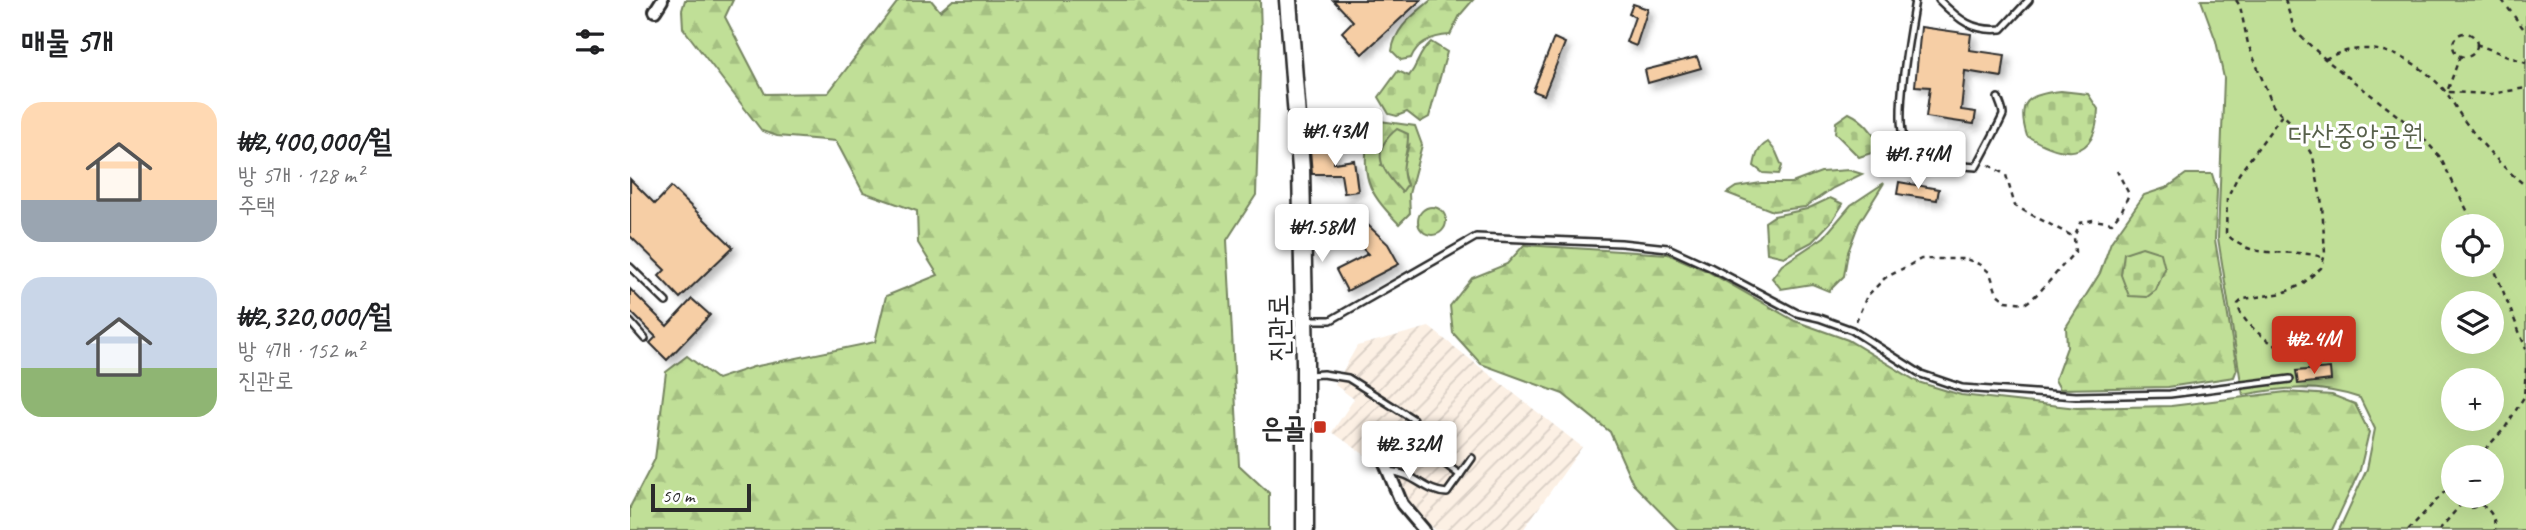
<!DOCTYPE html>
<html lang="ko">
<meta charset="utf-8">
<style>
:root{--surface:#fff;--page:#f2f2f2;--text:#202124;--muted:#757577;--accent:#c8321e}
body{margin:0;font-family:Caveat,"Poor Story",sans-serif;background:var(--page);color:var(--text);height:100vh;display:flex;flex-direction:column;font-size:26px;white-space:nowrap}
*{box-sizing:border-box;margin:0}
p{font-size:23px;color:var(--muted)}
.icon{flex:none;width:38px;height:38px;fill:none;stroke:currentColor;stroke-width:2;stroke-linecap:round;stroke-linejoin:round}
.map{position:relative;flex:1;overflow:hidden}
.side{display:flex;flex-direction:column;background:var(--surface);width:630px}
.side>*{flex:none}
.controls{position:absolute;left:1811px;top:214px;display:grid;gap:14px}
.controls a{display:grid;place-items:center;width:63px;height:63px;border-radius:50%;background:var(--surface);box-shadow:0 7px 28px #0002;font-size:35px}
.scale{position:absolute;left:21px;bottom:18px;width:100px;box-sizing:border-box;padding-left:7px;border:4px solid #2b2b2b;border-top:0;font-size:19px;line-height:24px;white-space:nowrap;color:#2b2b2b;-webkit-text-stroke:5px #fff;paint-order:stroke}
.price{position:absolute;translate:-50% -60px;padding:0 16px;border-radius:7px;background:#fff;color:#222;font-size:23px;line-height:46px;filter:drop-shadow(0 2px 4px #0008)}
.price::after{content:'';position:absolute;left:50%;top:42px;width:21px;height:16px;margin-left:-10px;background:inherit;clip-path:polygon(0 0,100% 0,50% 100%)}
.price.on{background:var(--accent);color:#fff}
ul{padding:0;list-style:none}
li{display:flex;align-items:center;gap:21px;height:175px;padding:0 21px}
li span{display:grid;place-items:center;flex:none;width:196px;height:140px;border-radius:21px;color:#555}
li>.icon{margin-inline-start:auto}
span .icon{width:84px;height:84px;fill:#fffc;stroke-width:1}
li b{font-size:30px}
h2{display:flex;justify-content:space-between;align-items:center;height:84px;padding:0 21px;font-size:30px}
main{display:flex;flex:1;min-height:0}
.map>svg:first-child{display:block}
.industrial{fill:url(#industrial-furrows)}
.forest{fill:url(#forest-firs);stroke:#768561;stroke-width:2;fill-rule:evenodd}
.cemetery{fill:url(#cemetery-stones);stroke:#768561;stroke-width:2}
.park{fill:#c0df97;stroke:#768561;stroke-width:2;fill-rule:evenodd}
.building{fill:#f6cea5;stroke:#2b2b2b;stroke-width:2;filter:url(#shadow)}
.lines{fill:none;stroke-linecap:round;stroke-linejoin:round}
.service-casing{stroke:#2b2b2b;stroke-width:10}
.minor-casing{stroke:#2b2b2b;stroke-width:16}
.secondary-casing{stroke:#2b2b2b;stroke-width:21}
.path{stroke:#2b2b2b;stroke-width:2.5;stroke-dasharray:5 5;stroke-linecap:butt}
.service{stroke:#fff;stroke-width:5}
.minor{stroke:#fff;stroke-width:10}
.secondary{stroke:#fff;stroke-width:16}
.poi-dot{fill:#c8321e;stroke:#fff;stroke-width:2.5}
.labels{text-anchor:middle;stroke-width:6;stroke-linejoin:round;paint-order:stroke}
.park-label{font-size:28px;fill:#58614b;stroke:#fff}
.street-label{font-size:28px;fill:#2b2b2b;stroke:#fff}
.poi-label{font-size:28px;font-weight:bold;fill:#2b2b2b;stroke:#fff;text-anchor:end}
</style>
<main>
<section class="side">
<h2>매물 5개<svg class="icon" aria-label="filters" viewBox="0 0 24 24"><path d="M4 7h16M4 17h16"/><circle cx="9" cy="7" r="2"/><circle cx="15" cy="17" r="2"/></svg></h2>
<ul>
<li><span style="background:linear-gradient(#ffd9b3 70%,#9aa5b1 0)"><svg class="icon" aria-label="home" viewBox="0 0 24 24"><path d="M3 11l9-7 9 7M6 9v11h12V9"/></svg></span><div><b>₩2,400,000/월</b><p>방 5개 · 128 m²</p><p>주택</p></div></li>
<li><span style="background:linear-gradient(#c9d6e8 65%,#8fb573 0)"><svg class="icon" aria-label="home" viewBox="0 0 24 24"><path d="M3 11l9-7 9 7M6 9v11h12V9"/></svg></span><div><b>₩2,320,000/월</b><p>방 4개 · 152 m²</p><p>진관로</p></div></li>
</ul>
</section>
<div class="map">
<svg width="1896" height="530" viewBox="0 0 1896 530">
<defs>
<pattern id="industrial-furrows" width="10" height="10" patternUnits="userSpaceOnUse" patternTransform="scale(1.75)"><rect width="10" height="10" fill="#fcf0e4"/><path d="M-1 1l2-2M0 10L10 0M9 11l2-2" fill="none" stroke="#d8cec4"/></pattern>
<pattern id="forest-firs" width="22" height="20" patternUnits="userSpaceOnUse" patternTransform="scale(1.75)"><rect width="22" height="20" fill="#c0df97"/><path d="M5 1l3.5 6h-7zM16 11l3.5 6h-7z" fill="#a5c082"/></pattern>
<pattern id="cemetery-stones" width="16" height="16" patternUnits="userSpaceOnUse" patternTransform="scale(1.75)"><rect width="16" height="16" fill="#c0df97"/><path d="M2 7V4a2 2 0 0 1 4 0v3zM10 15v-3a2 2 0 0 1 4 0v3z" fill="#a5c082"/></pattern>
<filter id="shadow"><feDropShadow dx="5" dy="5" stdDeviation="3.5" flood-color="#0004"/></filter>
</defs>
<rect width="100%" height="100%" fill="#fff"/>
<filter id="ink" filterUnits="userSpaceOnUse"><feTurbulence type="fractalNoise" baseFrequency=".0143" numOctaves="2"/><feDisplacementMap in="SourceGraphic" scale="14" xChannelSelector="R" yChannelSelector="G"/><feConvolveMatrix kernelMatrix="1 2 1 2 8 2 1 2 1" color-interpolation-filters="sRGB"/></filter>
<g filter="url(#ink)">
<!-- industrial -->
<polygon class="industrial" points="799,327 952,447 893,530 805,530 778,501 749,435 735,455 702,432 724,399 705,385 727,346"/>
<!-- forest -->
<g class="forest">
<polygon points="55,0 103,0 95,17 135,94 198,93 269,0 301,0 310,11 323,0 630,0 631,36 626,195 597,240 609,465 639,493 639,530 0,530 0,507 25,459 36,372 57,356 87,379 123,367 245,342 256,296 308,275 288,243 287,211 233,192 206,141 147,136 132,131 53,28 52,10"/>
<path d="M801,0H843L830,15L820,35C803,36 788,41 781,58L771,60L762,51C765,27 784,15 801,0Z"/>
<path d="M750,121L785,126L792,145L779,194L780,213L769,224C734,188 733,178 738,129ZM779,145L772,168L777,185L751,165Z"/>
<polygon points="1219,170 1232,174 1203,188 1175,207 1143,211 1097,193 1106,187 1131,183 1162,183 1191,172"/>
<polygon points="1556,174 1582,174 1587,190 1585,240 1607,369 1604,377 1538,387 1430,389 1425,380 1437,347 1436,327 1470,273 1481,242 1514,195 1538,187"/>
<polygon points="1254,183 1229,223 1218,252 1214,276 1199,291 1182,284 1151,289 1142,278 1152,265 1194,237 1221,205"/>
<polygon points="894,245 1038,254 1077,271 1165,321 1218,340 1288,382 1331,395 1447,408 1541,406 1656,392 1702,395 1725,404 1739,432 1730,470 1702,530 1048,530 1003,484 980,432 933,394 851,364 823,333 820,306 842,278 877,264"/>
</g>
<!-- cemetery -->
<g class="cemetery">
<path d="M801,42L817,52L799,117L790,122L777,112L767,116L759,114L749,97L768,71L779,76C790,62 787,55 801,42Z"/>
<path d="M1431,91L1458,94L1468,109C1466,163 1432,157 1397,136C1386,101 1398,94 1431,91Z"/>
<path d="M1219,113C1232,119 1246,133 1248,147L1241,153L1229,157L1205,133L1206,122Z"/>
<path d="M767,129L778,134C779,153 768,167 777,185L772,192C751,170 739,151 767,129Z"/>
<path d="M1138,142L1146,152L1152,166L1149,174L1133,173L1124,166C1126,155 1128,148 1138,142Z"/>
<polygon points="1200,198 1213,204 1202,221 1182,242 1154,257 1137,253 1135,222 1144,216 1177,209"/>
<circle cx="802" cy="221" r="14"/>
<polygon points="1512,247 1531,253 1535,269 1526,290 1517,297 1499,296 1491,275 1494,253"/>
</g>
<!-- park -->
<path class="park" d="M1571,0H1896V530H1709L1737,469L1745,429L1730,398C1688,384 1657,387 1613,395L1588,238L1594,78L1586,41ZM1824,226H1862V264H1824ZM1824,303H1862V341H1824ZM1824,380H1862V418H1824ZM1824,457H1862V495H1824Z"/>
<!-- building -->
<g class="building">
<polygon points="703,0 791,0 732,54 712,32 723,21"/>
<polygon points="1003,4 1018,9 1006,46 996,42 1005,17 999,14"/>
<polygon points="1291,27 1341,34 1339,50 1375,55 1372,77 1335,71 1331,110 1346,112 1344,124 1296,117 1300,87 1285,86"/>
<polygon points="924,38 935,43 914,95 903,91"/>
<polygon points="1067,57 1071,68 1018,83 1015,70"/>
<polygon points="680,150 704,150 704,163 724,160 728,191 714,193 711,174 682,174"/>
<polygon points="0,179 25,204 41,187 103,247 50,298 29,276 35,270 0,236"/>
<polygon points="1269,182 1309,189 1307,200 1267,194"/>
<polygon points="723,211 758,244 769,264 717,291 706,270 738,254 709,225"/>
<polygon points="0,289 37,326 62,299 80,315 37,360 20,343 26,337 0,311"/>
<polygon points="1700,368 1701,380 1668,384 1666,371"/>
<polygon points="788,426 804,436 792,456 775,445"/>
</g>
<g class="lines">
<!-- service casing -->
<g class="service-casing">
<g id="service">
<path d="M1285,0C1281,27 1262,124 1276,144C1290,164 1324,165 1346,167C1348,164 1372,119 1373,115C1373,109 1370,104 1368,98"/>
<path d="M1309,0C1329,20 1343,32 1372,29L1399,0"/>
<polyline points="0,267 36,302"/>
<polyline points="677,320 701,320 846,237 991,243 1038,248 1080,267 1167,313 1189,318 1222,330 1291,374 1332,388 1446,396 1540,394 1660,379"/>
<polyline points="0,322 15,339"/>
<polyline points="678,375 693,374 718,378 783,419"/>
<polyline points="802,454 830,475"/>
<path d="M758,471C786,473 794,492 817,493L842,458"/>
</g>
</g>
<!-- minor casing -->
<g class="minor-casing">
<g id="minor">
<polyline points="25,11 32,0"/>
<polyline points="747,444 772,504 794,530"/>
</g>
</g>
<!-- secondary casing -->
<g class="secondary-casing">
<polyline id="secondary" points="658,0 671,169 675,363 675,530"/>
</g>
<!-- path -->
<g class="path">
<path d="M1606,0L1610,6L1618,44L1643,106L1666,127L1683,157L1692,204L1695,254L1691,268L1671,285L1653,293L1613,299L1608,304C1609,320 1635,340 1650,348C1664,355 1679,354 1692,364"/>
<polyline points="1655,0 1665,31 1695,59 1786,130 1810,157 1845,226"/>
<polyline points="1872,0 1896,32"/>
<circle cx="1835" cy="45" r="12"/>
<polyline points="1846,44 1896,63"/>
<polyline points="1830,56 1817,92 1861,94 1896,88"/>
<path d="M1695,59C1739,36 1784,55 1815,91C1823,101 1828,113 1836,123C1853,146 1873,168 1896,186"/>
<path d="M1652,115L1609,174L1597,198L1596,233C1623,264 1660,245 1694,258"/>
<polyline points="1359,165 1376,175 1385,206 1444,237"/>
<polyline points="1862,263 1896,349"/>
<path d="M1226,321L1237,296L1255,278L1291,259H1336L1351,265L1360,273L1367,294L1376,301L1396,303C1414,291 1429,268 1445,252L1444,237L1450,223L1463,220L1482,223L1492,210L1499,194L1487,171"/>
<polyline points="1848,457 1875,428 1894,397 1896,368"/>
<path d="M1826,495L1841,508L1852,505C1862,512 1865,518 1865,530"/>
<polyline points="1778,530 1824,482"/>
<polyline points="1809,530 1833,502"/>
</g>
<!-- service -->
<use href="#service" class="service"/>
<!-- minor -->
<use href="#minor" class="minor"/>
<!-- secondary -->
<use href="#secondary" class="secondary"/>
</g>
</g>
<!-- markers -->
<rect class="poi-dot" x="683" y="420" width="14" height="14" rx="3.5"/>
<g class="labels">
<!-- park labels -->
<g class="park-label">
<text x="1726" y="144">다산중앙공원</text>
</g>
<!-- street labels -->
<g class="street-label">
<text transform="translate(648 328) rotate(-91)" y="10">진관로</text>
</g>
<!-- poi labels -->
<g class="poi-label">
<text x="676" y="437">은골</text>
</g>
</g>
</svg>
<div class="controls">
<a><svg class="icon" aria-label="locate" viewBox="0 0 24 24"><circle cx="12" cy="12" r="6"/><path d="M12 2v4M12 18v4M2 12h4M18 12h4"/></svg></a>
<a><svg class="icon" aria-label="layers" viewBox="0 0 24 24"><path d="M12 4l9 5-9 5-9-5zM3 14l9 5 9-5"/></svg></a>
<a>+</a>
<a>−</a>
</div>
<div class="scale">50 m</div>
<b class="price" style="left:705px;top:168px">₩1.43M</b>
<b class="price" style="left:1288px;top:191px">₩1.74M</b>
<b class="price" style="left:692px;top:264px">₩1.58M</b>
<b class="price on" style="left:1684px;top:376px">₩2.4M</b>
<b class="price" style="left:779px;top:481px">₩2.32M</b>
</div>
</main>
